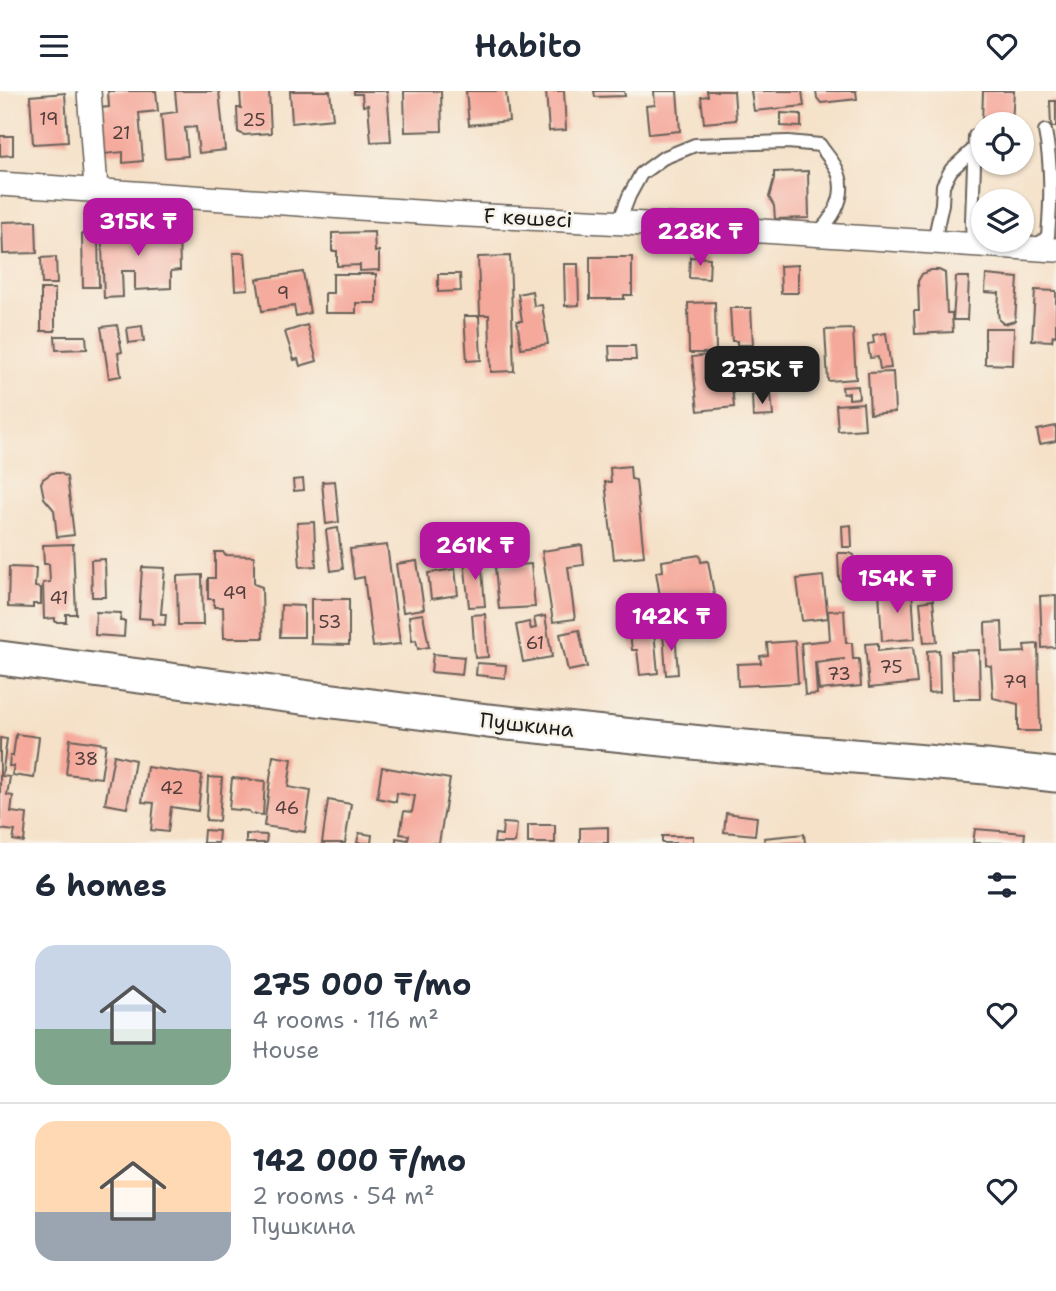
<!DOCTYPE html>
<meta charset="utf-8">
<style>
:root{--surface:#fff;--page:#f2f2f3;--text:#1f2937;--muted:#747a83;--line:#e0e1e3;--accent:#b5179e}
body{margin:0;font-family:"Shantell Sans",sans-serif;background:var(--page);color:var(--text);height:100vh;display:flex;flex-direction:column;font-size:26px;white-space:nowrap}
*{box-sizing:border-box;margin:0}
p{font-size:23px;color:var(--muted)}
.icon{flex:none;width:38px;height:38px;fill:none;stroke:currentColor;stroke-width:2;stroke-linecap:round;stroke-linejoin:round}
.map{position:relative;height:752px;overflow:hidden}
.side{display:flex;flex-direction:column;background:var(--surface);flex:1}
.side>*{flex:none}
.buttons{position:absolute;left:971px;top:21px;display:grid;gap:14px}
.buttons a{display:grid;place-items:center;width:63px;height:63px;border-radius:50%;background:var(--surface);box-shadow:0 2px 5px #0004;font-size:35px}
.price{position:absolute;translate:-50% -60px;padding:0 16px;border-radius:14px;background:var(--accent);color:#fff;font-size:23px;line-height:46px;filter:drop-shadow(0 2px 4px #0008)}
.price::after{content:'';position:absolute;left:50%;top:42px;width:21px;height:16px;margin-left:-10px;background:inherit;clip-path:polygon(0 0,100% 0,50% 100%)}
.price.current{background:#222;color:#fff}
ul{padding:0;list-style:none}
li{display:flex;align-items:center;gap:21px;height:175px;padding:0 35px}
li+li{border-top:2px solid var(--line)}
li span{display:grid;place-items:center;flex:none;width:196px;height:140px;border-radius:21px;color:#555}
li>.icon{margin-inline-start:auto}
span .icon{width:84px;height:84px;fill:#fffc;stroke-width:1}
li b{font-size:30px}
h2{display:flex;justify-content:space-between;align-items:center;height:84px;padding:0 35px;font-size:30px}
header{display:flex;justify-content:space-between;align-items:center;height:91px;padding:0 35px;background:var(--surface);font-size:32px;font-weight:600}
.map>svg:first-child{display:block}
.building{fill:#f5a99b}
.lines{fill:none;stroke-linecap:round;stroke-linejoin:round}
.lane-casing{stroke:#686158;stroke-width:16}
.street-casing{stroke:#686158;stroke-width:26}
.secondary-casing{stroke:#686158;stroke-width:37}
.lane{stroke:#fff;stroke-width:12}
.street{stroke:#fff;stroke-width:23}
.secondary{stroke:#fff;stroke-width:33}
.labels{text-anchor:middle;stroke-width:5;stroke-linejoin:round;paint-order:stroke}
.number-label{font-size:18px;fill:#523f3c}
.street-label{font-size:21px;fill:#1c1c1c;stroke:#f7f3e8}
</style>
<header><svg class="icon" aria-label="menu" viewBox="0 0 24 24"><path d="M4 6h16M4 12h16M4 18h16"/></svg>Habito<svg class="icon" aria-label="heart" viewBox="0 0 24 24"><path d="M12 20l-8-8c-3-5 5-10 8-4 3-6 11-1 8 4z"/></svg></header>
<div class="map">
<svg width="1056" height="752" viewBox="0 0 1056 752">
<rect width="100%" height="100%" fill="#f7f3e8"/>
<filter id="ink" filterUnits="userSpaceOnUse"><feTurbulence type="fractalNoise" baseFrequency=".0143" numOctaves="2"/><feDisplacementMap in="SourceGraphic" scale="14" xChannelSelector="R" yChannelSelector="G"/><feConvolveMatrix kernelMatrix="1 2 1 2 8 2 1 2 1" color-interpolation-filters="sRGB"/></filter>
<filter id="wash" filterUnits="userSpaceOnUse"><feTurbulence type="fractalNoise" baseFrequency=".00686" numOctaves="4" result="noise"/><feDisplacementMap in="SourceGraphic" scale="28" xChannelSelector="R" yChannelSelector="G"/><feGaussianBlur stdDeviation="1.57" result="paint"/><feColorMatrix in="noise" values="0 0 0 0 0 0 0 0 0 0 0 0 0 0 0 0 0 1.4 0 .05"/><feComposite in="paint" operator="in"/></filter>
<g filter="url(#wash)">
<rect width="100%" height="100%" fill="#f5e1c8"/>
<g id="blocks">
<!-- building -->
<g class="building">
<polygon points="108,0 156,0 158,20 139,22 143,70 123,72 123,61 104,63 100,17 109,16"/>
<polygon points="175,0 219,0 225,59 199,62 196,36 185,37 188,65 165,67 161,23 177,21"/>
<polygon points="240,0 269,0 271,42 244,44 238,41 237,17 241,17"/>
<polygon points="290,0 330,0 333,28 292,32"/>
<polygon points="354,0 387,0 391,50 371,51 368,14 363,15 362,3 354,3"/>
<polygon points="404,0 441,0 442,40 405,41"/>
<polygon points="466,0 506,0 509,30 469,34"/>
<polygon points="546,0 564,0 566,39 549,40"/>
<polygon points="594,0 624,0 625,5 595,6"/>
<polygon points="654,0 677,0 680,40 649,43 646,15 655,14"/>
<polygon points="707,0 734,0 736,29 704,32 701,6 708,5"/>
<polygon points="751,0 802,0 804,15 754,20"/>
<polygon points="816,0 856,0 857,8 821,12 817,7"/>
<polygon points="983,0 1014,0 1012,33 982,33"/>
<polygon points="65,2 68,51 33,53 30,5"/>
<polygon points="1050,10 1056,10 1056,36 1051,36"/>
<polygon points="781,22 801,23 801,36 781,35"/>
<polygon points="0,45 13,45 13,64 0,65"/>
<polygon points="808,80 809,127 775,128 774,115 769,106 774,88 774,81"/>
<polygon points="84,125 95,125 96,138 84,139"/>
<polygon points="122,129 122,138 141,137 141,142 179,140 180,179 171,180 171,197 135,199 135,180 122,180 123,206 104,207 101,130"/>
<polygon points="36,130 37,162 3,163 2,131"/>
<polygon points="374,141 375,161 379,160 379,179 360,180 360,174 337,175 337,160 332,160 332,142"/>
<polygon points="82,143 98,143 99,196 83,196"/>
<polygon points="233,162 245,162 248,198 235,199"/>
<polygon points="510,165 514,280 491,281 489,224 480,224 478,166"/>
<polygon points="56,166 57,193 42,193 41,167"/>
<polygon points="590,166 632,166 632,204 624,204 624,208 590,208"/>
<polygon points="690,166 710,167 709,188 689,187"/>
<polygon points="564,173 578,173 579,214 565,215"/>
<polygon points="798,174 798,202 781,202 780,175"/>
<polygon points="931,179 939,179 945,182 947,222 952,222 953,241 915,243 914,220 919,220 918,190 922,183"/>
<polygon points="303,181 310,222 296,225 294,215 262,220 257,188"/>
<polygon points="333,183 376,183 376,212 356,212 356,222 325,222 325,202 333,202"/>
<polygon points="438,183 460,183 461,200 438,201"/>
<polygon points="986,184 1018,187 1015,230 1004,233 999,229 998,221 999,202 985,201"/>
<polygon points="956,186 969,186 967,229 953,229"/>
<rect x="41" y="198" width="14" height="42"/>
<polygon points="1035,199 1056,200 1056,245 1053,244 1052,250 1032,249"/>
<polygon points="532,200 534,215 542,214 548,253 521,257 517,230 522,230 518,203"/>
<polygon points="715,211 716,262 689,262 688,212"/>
<polygon points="730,217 751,217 753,254 737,254 737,250 732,250"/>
<polygon points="464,225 479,225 481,269 467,270"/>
<polygon points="117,234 122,261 118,262 121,285 109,287 101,236"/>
<polygon points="307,234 317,270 300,275 298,268 294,269 285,241"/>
<polygon points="142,235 144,250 129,252 127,237"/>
<polygon points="985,237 1014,237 1013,274 985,273"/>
<polygon points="853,238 856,288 828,290 825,239"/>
<polygon points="886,242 891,277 880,278 878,266 870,267 868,253 874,252 873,244"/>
<polygon points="55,245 86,245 87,258 56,259"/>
<polygon points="609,255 635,255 636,269 610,269"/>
<polygon points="708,264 714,265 717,297 732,295 734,316 698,320 692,266"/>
<polygon points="893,281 895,321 870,323 868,282"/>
<polygon points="858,295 859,307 849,308 849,302 843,303 842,296"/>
<polygon points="771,303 773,325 753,326 752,304"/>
<polygon points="863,312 865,338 838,340 836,314"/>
<polygon points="1056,335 1056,350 1040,353 1037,339"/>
<polygon points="630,375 631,388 636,389 644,465 614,468 605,391 611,391 610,377"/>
<polygon points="52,382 60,382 67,386 74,444 57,446 54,419 44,407 41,392 43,388"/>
<polygon points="303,388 304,399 294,400 293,389"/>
<polygon points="335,390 339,431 326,433 322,391"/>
<polygon points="314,431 316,475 300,476 297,432"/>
<polygon points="851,434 852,456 843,456 842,435"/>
<polygon points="338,437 343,478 331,480 326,439"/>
<polygon points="73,453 76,523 66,523 66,531 55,531 55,527 44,528 43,492 50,491 49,473 44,473 43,454"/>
<polygon points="387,454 400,553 373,556 364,486 354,488 350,458"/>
<polygon points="582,454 584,474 568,476 575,528 553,531 542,460"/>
<polygon points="215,461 223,461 225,464 254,465 254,493 262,496 263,547 224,547 223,516 214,516 214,508 208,508 208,487 215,487"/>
<polygon points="838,462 849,462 854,464 856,493 852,493 848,497 843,493 839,488"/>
<polygon points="700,464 701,471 708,470 718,525 665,534 656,481 663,480 662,470"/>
<polygon points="481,467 485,515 469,516 464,469"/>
<polygon points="105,468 106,506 92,506 91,469"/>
<polygon points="417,470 424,518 403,521 396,473"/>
<polygon points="531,473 535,516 499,518 495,476"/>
<polygon points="9,476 36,477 35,496 41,497 41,513 33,513 33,517 8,516"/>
<polygon points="142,476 165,477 161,523 166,523 165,534 152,533 152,528 139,527"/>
<polygon points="455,478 458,504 431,508 428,482"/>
<polygon points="202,484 203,534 178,534 177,485"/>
<polygon points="823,485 828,527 802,530 797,488"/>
<polygon points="912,498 915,548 882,550 879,500"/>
<polygon points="1056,504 1056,556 1042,557 1040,505"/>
<polygon points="311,508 349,508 349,554 311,553"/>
<polygon points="933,509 937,551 924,552 920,511"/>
<polygon points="281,514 304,515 304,546 280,546"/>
<polygon points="844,519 846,552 852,552 853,568 859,568 861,595 819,599 816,572 845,568 815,571 817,603 805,604 801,552 830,549 828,520"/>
<polygon points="96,521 121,522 120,530 125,530 124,546 95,544"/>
<polygon points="423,523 429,556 418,558 416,549 412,550 409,525"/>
<polygon points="485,523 488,566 475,567 472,524"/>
<polygon points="545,525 552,566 523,571 516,534 529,531 531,538 536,537 534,527"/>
<polygon points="653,530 658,582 640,584 637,559 632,559 630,543 646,541 645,531"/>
<polygon points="1002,531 1003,562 1025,561 1024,554 1038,553 1040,640 1018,640 1018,613 993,607 991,575 986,574 985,532"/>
<polygon points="579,539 587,576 568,580 560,543"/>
<polygon points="675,540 678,583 666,584 663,541"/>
<polygon points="795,550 798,592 738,595 737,573 761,572 760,565 768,564 767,552"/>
<polygon points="878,552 878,560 913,556 917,592 869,597 865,553"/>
<polygon points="939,559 940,601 928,602 927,560"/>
<polygon points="979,559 980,608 953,608 951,560"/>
<polygon points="433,563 464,566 462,584 431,581"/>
<polygon points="477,572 506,574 505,587 476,584"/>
<polygon points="16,643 39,646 34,687 12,684 14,675 9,675 10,665 13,665"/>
<polygon points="0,647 7,648 2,685 10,686 7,704 13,705 11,721 27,723 24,751 13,749 15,740 0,738"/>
<polygon points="70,648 106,653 101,687 66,683"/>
<polygon points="114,664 135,669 127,717 105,713"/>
<polygon points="273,665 292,668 288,696 311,700 305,741 264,735"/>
<polygon points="147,676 202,684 198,720 171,716 168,741 151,739 154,712 142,711"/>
<polygon points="382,676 450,688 439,752 396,752 396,747 408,749 409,744 400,743 404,720 412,721 415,705 397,702 396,711 377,707"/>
<polygon points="208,686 222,687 219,730 206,729"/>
<polygon points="232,687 265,690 263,724 251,723 249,720 229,718"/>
<polygon points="328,709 351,713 345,752 322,752"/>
<polygon points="726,722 757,726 755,744 724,741"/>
<polygon points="503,732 517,733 515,752 494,752 495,743 502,744"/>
<rect x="528" y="734" width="27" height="18"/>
<polygon points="608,736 608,752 580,752 580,737"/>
<polygon points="975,738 1025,742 1024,752 973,752"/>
<polygon points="204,739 219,740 218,752 203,752"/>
<polygon points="359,742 372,744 371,752 357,752"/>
<polygon points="246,743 267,744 266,752 246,752"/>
<polygon points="804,743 805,752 765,752 764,747"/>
<rect x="662" y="745" width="31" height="7"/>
</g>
</g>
</g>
<g filter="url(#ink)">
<use href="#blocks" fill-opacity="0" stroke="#686158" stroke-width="2"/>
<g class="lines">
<!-- lane casing -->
<g class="lane-casing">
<g id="lane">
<path d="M619,131L629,105L641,83L663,67L695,54L788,51L820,54C825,62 832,69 836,77C849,102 835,125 817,143"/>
<polyline points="934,150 942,113 943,94 951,79 975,57"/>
<polyline points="973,153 972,130 975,45"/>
<path d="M1035,157L1048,145C1051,109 1052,75 1045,40"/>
</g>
</g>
<!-- street casing -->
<g class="street-casing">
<g id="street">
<polyline points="89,0 96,98"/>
<polyline points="0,93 448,123 685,135 1056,159"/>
</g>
</g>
<!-- secondary casing -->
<g class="secondary-casing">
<polyline id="secondary" points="0,567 488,630 721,654 986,676 1056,684"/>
</g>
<!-- lane -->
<use href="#lane" class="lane"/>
<!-- street -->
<use href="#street" class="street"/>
<!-- secondary -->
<use href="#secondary" class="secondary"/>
</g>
</g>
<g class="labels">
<!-- number labels -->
<g class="number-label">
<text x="49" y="34">19</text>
<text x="254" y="35">25</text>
<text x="121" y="48">21</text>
<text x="283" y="208">9</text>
<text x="235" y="508">49</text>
<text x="59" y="513">41</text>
<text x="330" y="537">53</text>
<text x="535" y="558">61</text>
<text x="891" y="582">75</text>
<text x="839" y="589">73</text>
<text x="1015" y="597">79</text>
<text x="86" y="674">38</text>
<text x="172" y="703">42</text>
<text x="287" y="723">46</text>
</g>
<!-- street labels -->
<g class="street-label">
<text transform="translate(528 127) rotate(3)" y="7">F көшесі</text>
<text transform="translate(527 634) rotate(6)" y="7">Пушкина</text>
</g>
</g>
</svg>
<div class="buttons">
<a><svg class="icon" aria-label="locate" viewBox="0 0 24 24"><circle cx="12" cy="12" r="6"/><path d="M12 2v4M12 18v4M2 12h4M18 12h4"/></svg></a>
<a><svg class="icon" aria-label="layers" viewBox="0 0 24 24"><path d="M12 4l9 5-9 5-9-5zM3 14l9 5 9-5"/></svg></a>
</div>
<b class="price" style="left:138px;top:167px">315K ₸</b>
<b class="price" style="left:700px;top:177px">228K ₸</b>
<b class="price current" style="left:762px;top:315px">275K ₸</b>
<b class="price" style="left:475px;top:491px">261K ₸</b>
<b class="price" style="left:897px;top:524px">154K ₸</b>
<b class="price" style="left:671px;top:562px">142K ₸</b>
</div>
<section class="side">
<h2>6 homes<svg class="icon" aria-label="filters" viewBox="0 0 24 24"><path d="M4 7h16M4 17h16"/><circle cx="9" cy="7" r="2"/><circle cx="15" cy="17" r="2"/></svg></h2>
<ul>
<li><span style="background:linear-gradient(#c9d6e8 60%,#7fa58c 0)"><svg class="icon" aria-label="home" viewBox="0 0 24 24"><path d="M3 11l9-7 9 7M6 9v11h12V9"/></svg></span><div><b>275 000 ₸/mo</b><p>4 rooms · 116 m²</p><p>House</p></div><svg class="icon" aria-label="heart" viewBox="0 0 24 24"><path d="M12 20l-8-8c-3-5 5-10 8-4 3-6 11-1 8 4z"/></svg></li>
<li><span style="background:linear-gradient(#ffd9b3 65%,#9aa5b1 0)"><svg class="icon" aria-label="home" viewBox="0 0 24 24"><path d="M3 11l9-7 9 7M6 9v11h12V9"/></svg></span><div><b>142 000 ₸/mo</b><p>2 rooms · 54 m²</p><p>Пушкина</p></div><svg class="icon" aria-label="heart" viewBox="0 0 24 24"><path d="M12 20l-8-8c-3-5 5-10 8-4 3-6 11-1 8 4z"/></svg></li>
</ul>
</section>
